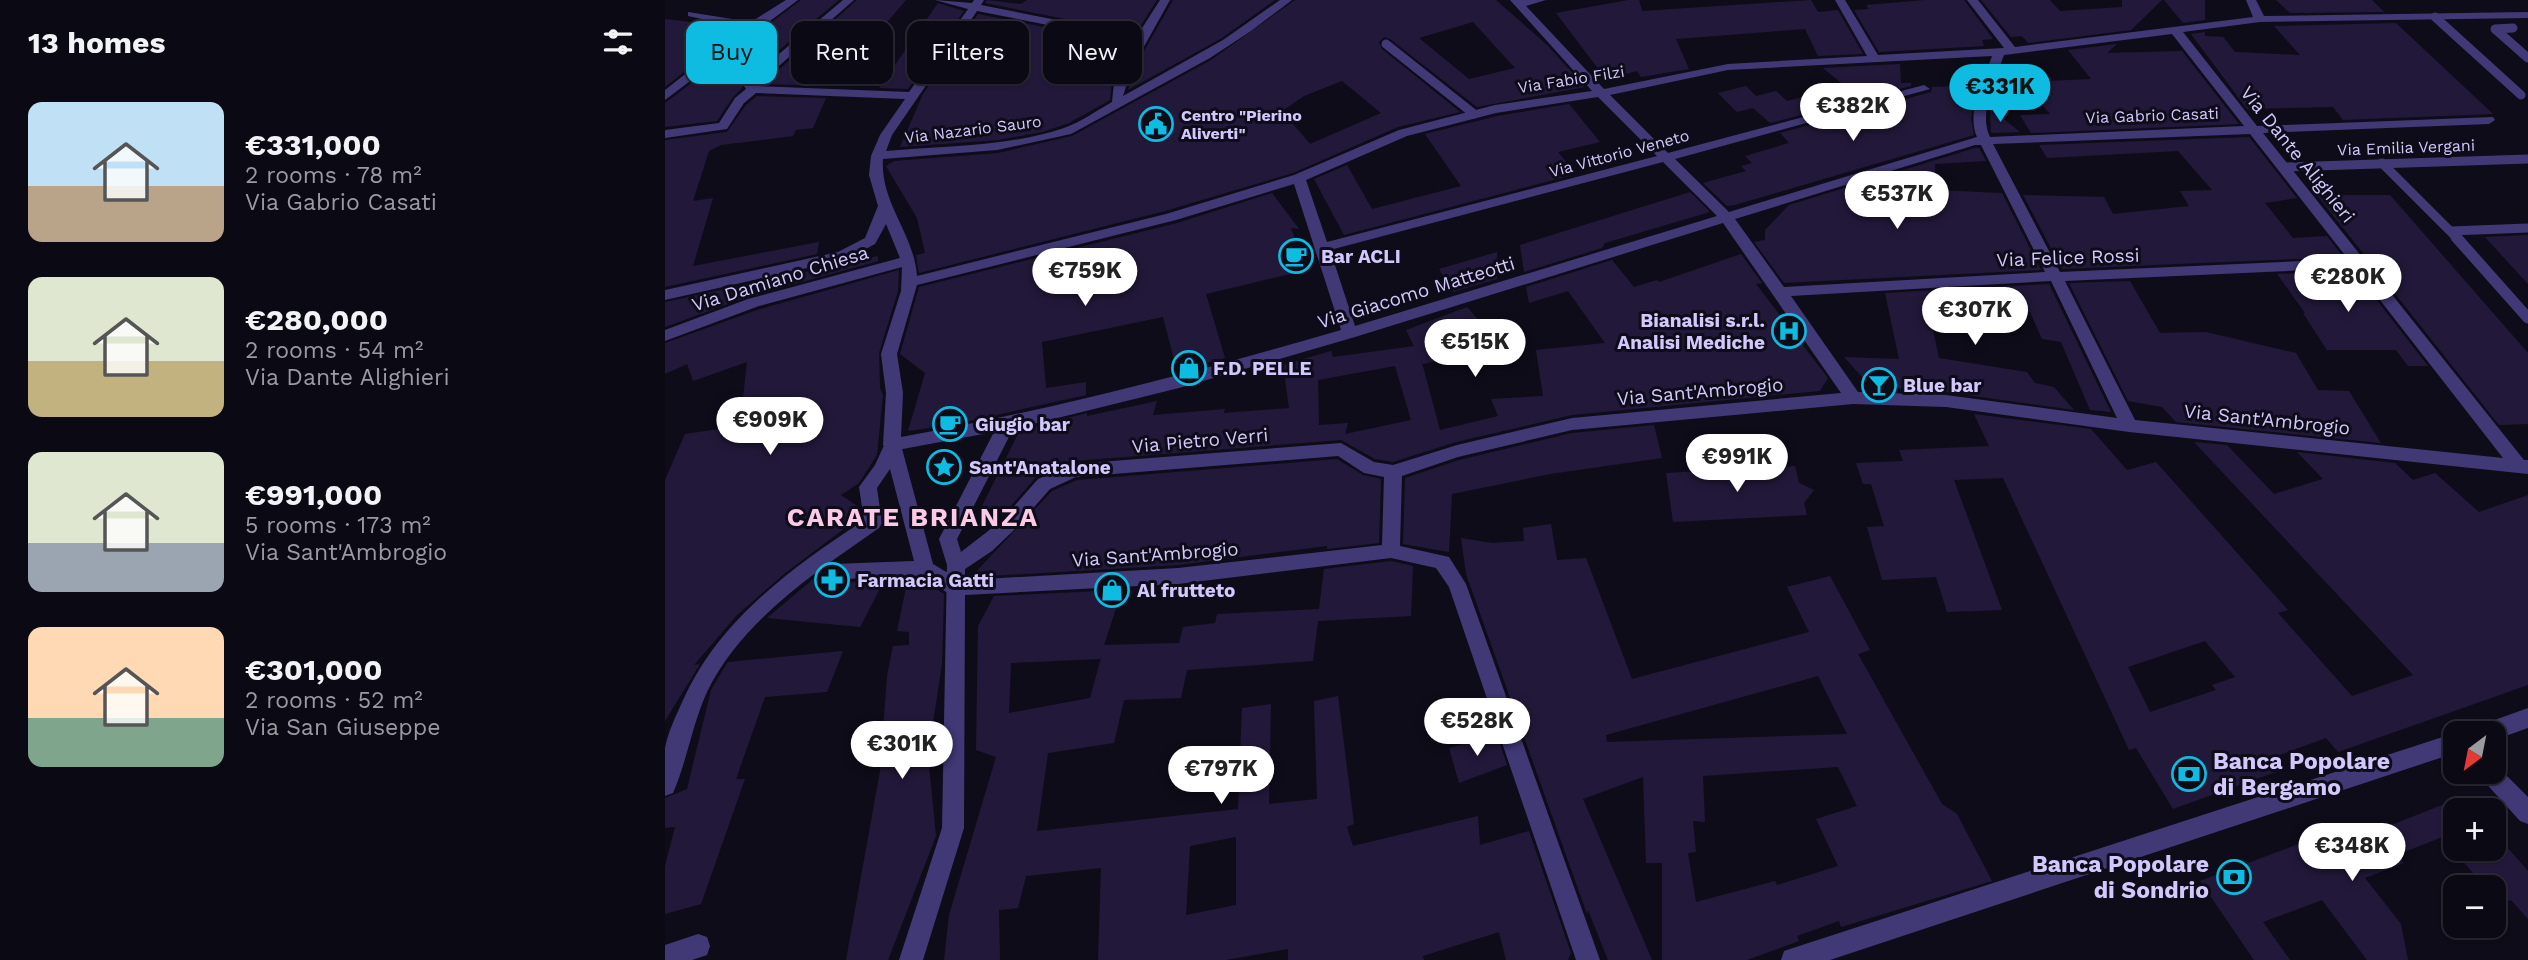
<!DOCTYPE html>
<meta charset="utf-8">
<style>
:root{--surface:#0b0914;--page:#191722;--text:#f1f3f6;--muted:#9a9aa0;--line:#2b2a34;--accent:#0ebbe1}
body{margin:0;font-family:"Work Sans",sans-serif;background:var(--page);color:var(--text);height:100vh;display:flex;flex-direction:column;font-size:26px;white-space:nowrap}
*{box-sizing:border-box;margin:0}
p{font-size:23px;color:var(--muted)}
.icon{flex:none;width:38px;height:38px;fill:none;stroke:currentColor;stroke-width:2;stroke-linecap:round;stroke-linejoin:round}
.map{position:relative;flex:1;overflow:hidden}
.panel{display:flex;flex-direction:column;background:var(--surface);width:665px}
.panel>*{flex:none}
.hud{position:absolute;left:21px;top:21px;width:665px;height:63px;display:flex;gap:14px}
.needle{width:46px;rotate:212deg}
.controls{position:absolute;left:1778px;top:721px;display:grid;gap:14px}
.controls a{display:grid;place-items:center;width:63px;height:63px;border-radius:14px;background:var(--surface);box-shadow:0 2px 5px #0004,0 0 0 2px var(--line);font-size:35px}
.price{position:absolute;translate:-50% -60px;padding:0 16px;border-radius:24px;background:#fff;color:#222;font-size:23px;line-height:46px;filter:drop-shadow(0 2px 4px #0008)}
.price::after{content:'';position:absolute;left:50%;top:42px;width:21px;height:16px;margin-left:-10px;background:inherit;clip-path:polygon(0 0,100% 0,50% 100%)}
.price.active{background:var(--accent);color:#111}
ul{padding:0;list-style:none}
li{display:flex;align-items:center;gap:21px;height:175px;padding:0 28px}
li span{display:grid;place-items:center;flex:none;width:196px;height:140px;border-radius:14px;color:#555}
li>.icon{margin-inline-start:auto}
span .icon{width:84px;height:84px;fill:#fffc;stroke-width:1}
li b{font-size:30px}
h2{display:flex;justify-content:space-between;align-items:center;height:84px;padding:0 28px;font-size:30px}
.chip{padding:0 24px;border-radius:14px;background:var(--surface);box-shadow:0 2px 5px #0004,0 0 0 2px var(--line);font-size:24px;line-height:63px}
.chip.active{background:var(--accent);color:#111}
main{display:flex;flex:1;min-height:0}
.map>svg:first-child{display:block}
.building{fill:#22193a;fill-rule:evenodd}
.lines{fill:none;stroke-linecap:round;stroke-linejoin:round}
.service-far1{stroke:#413976;stroke-width:9}
.service{stroke:#413976;stroke-width:11}
.pedestrian{fill:#413976;fill-rule:evenodd}
.minor{fill:#413976;fill-rule:evenodd}
.labels{text-anchor:middle;stroke-width:6;stroke-linejoin:round;paint-order:stroke}
.far-street-label{font-size:16px;fill:#d2c8fc;stroke:#0f0c1a}
.far-poi-label{font-size:16px;font-weight:bold;fill:#d2c8fc;stroke:#0f0c1a;text-anchor:start}
.street-label{font-size:19px;fill:#d2c8fc;stroke:#0f0c1a}
.poi-label{font-size:19px;font-weight:bold;fill:#d2c8fc;stroke:#0f0c1a;text-anchor:start}
.near-poi-label{font-size:23px;font-weight:bold;fill:#d2c8fc;stroke:#0f0c1a;text-anchor:start}
.district-label{font-size:26px;font-weight:bold;letter-spacing:2px;fill:#fccae6;stroke:#0f0c1a}
</style>
<main>
<section class="panel">
<h2>13 homes<svg class="icon" aria-label="filters" viewBox="0 0 24 24"><path d="M4 7h16M4 17h16"/><circle cx="9" cy="7" r="2"/><circle cx="15" cy="17" r="2"/></svg></h2>
<ul>
<li><span style="background:linear-gradient(#bfe0f5 60%,#b9a48a 0)"><svg class="icon" aria-label="home" viewBox="0 0 24 24"><path d="M3 11l9-7 9 7M6 9v11h12V9"/></svg></span><div><b>€331,000</b><p>2 rooms · 78 m²</p><p>Via Gabrio Casati</p></div></li>
<li><span style="background:linear-gradient(#dfe7d0 60%,#c2b280 0)"><svg class="icon" aria-label="home" viewBox="0 0 24 24"><path d="M3 11l9-7 9 7M6 9v11h12V9"/></svg></span><div><b>€280,000</b><p>2 rooms · 54 m²</p><p>Via Dante Alighieri</p></div></li>
<li><span style="background:linear-gradient(#dfe7d0 65%,#9aa5b1 0)"><svg class="icon" aria-label="home" viewBox="0 0 24 24"><path d="M3 11l9-7 9 7M6 9v11h12V9"/></svg></span><div><b>€991,000</b><p>5 rooms · 173 m²</p><p>Via Sant'Ambrogio</p></div></li>
<li><span style="background:linear-gradient(#ffd9b3 65%,#7fa58c 0)"><svg class="icon" aria-label="home" viewBox="0 0 24 24"><path d="M3 11l9-7 9 7M6 9v11h12V9"/></svg></span><div><b>€301,000</b><p>2 rooms · 52 m²</p><p>Via San Giuseppe</p></div></li>
</ul>
</section>
<div class="map">
<svg width="1863" height="960" viewBox="0 0 1863 960">
<rect width="100%" height="100%" fill="#0f0c1a"/>
<!-- building -->
<g class="building">
<polygon points="136,0 174,0 81,78 77,88 68,97 52,121 0,127 0,103"/>
<polygon points="192,0 241,0 167,86 98,84"/>
<polygon points="322,0 356,4 362,0 492,0 471,33 320,3"/>
<polygon points="508,0 610,0 557,38 463,90 469,69"/>
<path d="M630,0H831L882,45L920,87L812,107L725,39L719,37L714,42L717,49L795,112L733,127L628,173L500,211L254,273L251,255L260,253L252,218L221,166L229,161L333,153L407,136L546,60ZM808,22L850,68L804,79L754,38ZM677,81L716,113L645,144L617,111L639,96Z"/>
<polygon points="963,0 974,0 977,11 1146,0 1153,12 1173,10 1198,54 1153,56 1140,29 1011,39 1024,69 976,77 972,71 941,79 891,13"/>
<polygon points="1260,0 1299,0 1328,39 1317,40 1319,46 1214,52 1189,10 1204,9 1201,5"/>
<polygon points="1316,0 1385,0 1395,11 1457,7 1457,0 1497,0 1466,30 1363,43 1357,36 1346,37"/>
<polygon points="1499,0 1540,0 1540,20 1518,23"/>
<polygon points="1611,0 1707,0 1719,12 1625,13"/>
<polygon points="273,3 299,11 243,89 214,88"/>
<polygon points="313,14 465,44 447,82 445,100 404,123 377,132 333,140 235,147 258,94"/>
<polygon points="0,19 51,25 73,29 0,87"/>
<polygon points="1731,23 1828,114 1678,120 1668,107 1582,109 1526,34 1540,32 1540,36 1558,37 1570,52 1635,55 1609,26"/>
<polygon points="1452,44 1442,53 1517,51 1574,124 1366,133 1355,115 1385,114 1359,82 1426,79 1403,50"/>
<polygon points="1235,64 1236,83 1246,83 1246,86 1105,123 1088,108 1072,112 1053,93 1081,86 1091,96 1111,91 1122,101 1180,86 1158,68"/>
<polygon points="1313,85 1306,118 1309,135 1070,205 1062,206 1038,183 1081,171 1076,166 1087,163 1080,156 1124,143 1115,133 1266,92 1267,87"/>
<polygon points="92,96 161,98 148,128 131,130 128,136 56,145 44,151 28,201 48,198 28,266 154,242 152,254 0,287 0,140 62,132 81,105"/>
<polygon points="904,104 935,142 893,152 911,174 679,235 649,179 682,165 707,209 796,186 760,134 832,116"/>
<polygon points="1325,108 1355,132 1326,133"/>
<polygon points="1584,137 1632,198 1600,203 1628,238 1662,236 1678,257 1397,269 1358,195 1439,197 1448,214 1524,206 1515,191 1547,190 1513,151 1382,158 1374,145"/>
<polygon points="1310,148 1314,148 1321,161 1270,164 1270,190 1337,193 1376,270 1119,283 1089,242 1100,240 1100,230 1124,205"/>
<polygon points="1025,192 1045,212 940,243 937,248 859,272 855,245"/>
<polygon points="607,193 634,229 626,228 642,270 541,294 560,358 512,371 498,317 377,342 381,388 421,382 421,395 291,424 243,431 260,373 235,354 254,287 512,223"/>
<polygon points="1652,195 1725,195 1863,353 1863,424 1834,425"/>
<polygon points="1863,235 1863,284 1820,237"/>
<polygon points="832,252 832,279 788,292 774,269"/>
<path d="M1076,254L1097,283L1091,284L1163,378L1155,391L907,415L791,442L728,462L710,459L676,440L409,461L371,477L338,515L314,512L355,430L422,413V416L492,401L488,415L560,409L559,413L624,408L618,365L666,351L668,357L749,346L741,330L802,307L830,339V355L791,357L758,364L756,359L775,430L833,416L826,399L878,396L871,350L940,343L903,291L864,303L861,287L947,260L969,287L992,280L994,282ZM730,366L746,420L680,434L683,423L654,425L653,380Z"/>
<polygon points="213,256 213,261 82,297 0,327 0,302"/>
<polygon points="234,270 233,291 214,353 215,388 218,395 212,455 194,483 176,495 195,508 196,516 119,574 72,615 29,665 35,664 0,721 0,480 20,434 75,426 82,362 28,381 22,364 0,374 0,343 95,309"/>
<polygon points="1689,271 1763,366 1743,366 1731,350 1662,350 1638,313 1640,313 1612,274"/>
<polygon points="1465,281 1495,333 1541,332 1631,353 1653,390 1684,391 1716,443 1511,422 1497,407 1463,401 1404,283"/>
<polygon points="1384,284 1446,412 1425,410 1396,342 1377,339 1365,312 1265,316 1274,358 1362,372 1370,383 1389,387 1409,410 1281,392 1205,386 1179,357 1234,359 1220,293"/>
<path d="M1309,414L1426,429L1462,470L1491,462L1623,610L1613,613L1687,696L1748,675L1529,442L1562,445L1609,494L1658,479L1632,452L1730,463L1748,480L1770,473L1814,512L1863,495V685L1673,752L1661,738L1609,757L1619,769L1508,809L1471,748L1464,750L1338,478L1289,480L1337,610L1282,612L1271,577L1217,580L1202,527L1219,526L1206,484H1198L1191,463L1238,461L1234,450L1324,446ZM1540,641L1570,677L1547,685L1551,690L1485,712L1463,667Z"/>
<polygon points="989,425 997,458 885,474 787,494 784,552 738,544 740,478 794,460 907,433"/>
<polygon points="672,459 698,475 716,479 714,543 662,549 662,546 513,565 306,577 387,491 412,480"/>
<polygon points="1130,466 1134,483 1149,490 1139,503 1142,515 1008,522 1001,473"/>
<path d="M886,524L892,560L921,558L967,679L1144,632L1122,587L1165,576L1205,650L1193,654L1277,804L1292,814L1327,881L1176,927L1174,921L1132,936L1134,941L1082,960H997V863H981L978,777L918,799L987,960H943L923,910L922,914L801,574L796,538L827,543L859,541L858,528ZM1153,676L1182,734L942,742L941,735ZM1173,767L1192,806L1151,819L1173,866L1112,885L1110,881L1031,902L1023,853L1031,852L1028,821L1040,822L1038,776Z"/>
<path d="M726,561L748,566L746,616L653,621L648,661L522,670L516,698L459,700L449,743L383,753L372,831L573,809L577,708L606,704L604,804L652,799L649,701L673,696L689,824L682,827L688,846L813,816L815,845L864,831L906,953L903,960H841L834,932L758,956L759,960H623V949L561,960H433L436,868L361,876L353,908L334,910L335,960H279L284,915L331,757L311,750L313,626L329,596L457,590L439,645L514,643L518,627L550,623L552,614L654,609L659,569ZM437,654L425,698L344,713L346,663L435,659ZM571,837V905L521,915L525,846Z"/>
<polygon points="153,575 168,583 219,581 195,627 102,618"/>
<polygon points="242,583 266,585 279,594 277,664 263,755 271,836 223,960 181,960 215,771 222,676 228,646 244,645 244,632 232,631"/>
<polygon points="178,651 162,692 100,697 71,779 80,779 36,904 0,914 0,866 10,827 0,828 0,798 22,789 46,690 59,668 63,662"/>
<polygon points="832,735 842,765 794,783 784,748"/>
<polygon points="1797,797 1809,810 1790,810 1790,849 1829,849 1829,832 1863,871 1863,919 1846,900 1834,904 1829,898 1829,887 1820,887 1777,837 1732,855 1739,863 1700,878 1736,924 1743,960 1702,960 1657,900 1598,922 1625,960 1589,960 1535,881 1655,836 1662,846 1722,823 1724,826"/>
</g>
<g class="lines">
<!-- service-far1 -->
<g class="service-far1">
<polyline points="1770,17 1856,95"/>
<polyline points="1848,28 1830,29 1863,58"/>
<polyline points="721,44 809,114"/>
<polyline points="1717,163 1793,239"/>
<polyline points="1620,167 1863,159"/>
<polyline points="1786,231 1863,228"/>
</g>
<!-- service -->
<polyline class="service" points="1791,237 1863,318"/>
<!-- pedestrian -->
<path class="pedestrian" d="M227,439L233,441L236,445L268,564L298,582L301,588L298,594C282,599 272,582 258,577C248,573 184,579 168,580L161,577L159,572L161,567L168,564L249,561L225,469L212,488L217,523L214,528C151,572 77,620 42,692C27,725 22,761 8,793L0,796C0,781 0,763 0,748C3,731 12,714 19,698C56,618 127,568 199,520L194,487L210,465L221,441Z"/>
<!-- minor -->
<g class="minor">
<polygon points="121,0 133,0 0,100 0,90 79,28 23,16 23,12 86,22"/>
<path d="M178,0H189L91,86L244,92L303,9L270,0L307,3L309,0H319L316,5L472,36L495,0H505L467,68L458,96L558,40L615,0H627L586,31L545,58L406,134L332,150L218,159C215,203 249,233 252,276L501,214L629,175L734,130L830,105L927,91L845,0H881L861,6L939,89L1063,64L1202,56L1170,0H1180L1213,55L1339,48L1302,0H1313L1350,47L1588,17L1581,0H1591L1599,16L1863,12V18L1595,22L1518,32L1592,126L1828,117L1830,120L1824,124L1598,133L1859,460H1863V474L1464,432L1281,407L1188,404L907,430L793,457L737,476L735,546L784,557L801,584L935,960H911L784,587L771,568L726,558L513,584L300,595L299,828L258,960H234L277,828L282,565L274,539L329,432L227,451L221,449L218,445L221,393L216,354L236,291L237,267L94,306L0,341V330L83,299L235,258L221,224L210,244L182,259L0,300V290L173,252L200,238L213,206L204,175L206,156L215,135L240,99L91,93L79,103L62,129L0,138V130L54,123L70,98L81,89L79,86L83,80ZM312,11L469,42L449,83L447,102C431,111 416,122 399,128C342,147 279,146 221,151L227,135ZM1507,34L1579,126L1325,137C1313,114 1331,78 1339,55ZM1327,56C1319,79 1301,114 1312,137L1064,212L1010,159L1265,89L1259,85L1003,153L945,95L1063,70ZM933,97L992,156L662,242L641,180L742,136L831,113ZM1585,134L1683,259L1395,272L1328,144ZM1310,145H1316L1380,272L1119,287L1070,219ZM998,162L1052,216L690,326L665,250ZM629,184L676,330C531,372 385,410 236,437L238,393L232,354L252,285L511,220ZM1058,223L1176,393L907,418L792,445L728,465L709,462L676,443L409,464L373,479L336,521L296,552L292,539L348,429L514,388L690,337ZM1690,268L1838,458L1470,420L1400,281ZM1386,281L1452,418L1281,395L1193,392L1126,296ZM673,456L699,473L719,477L717,545L513,568L300,580V569L327,551L348,531L385,489L411,477Z"/>
<polygon points="1863,708 1863,728 1829,740 1829,733 1810,733 1813,726"/>
<polygon points="1790,733 1790,753 1165,960 1116,960 1119,951 1128,948"/>
<polygon points="1829,763 1863,797 1863,824 1855,821 1817,779 1814,772 1829,772"/>
<polygon points="33,934 42,937 45,946 42,955 27,960 0,960 0,945"/>
</g>
</g>
<!-- icons -->
<defs>
<g id="civic-ring" transform="scale(1.75)"><circle r="9.5" fill="#0f0c1a" stroke="#0ebbe1" stroke-width="1.5"/><path d="M-.6-6.5H3V-4.5H.6V-3L4-1V1h2V6H-6V1h2V-1L-.6-3ZM-1.2 2.5V6h2.4V2.5Z" fill="#0ebbe1"/></g>
<g id="cafe-ring" transform="scale(1.75)"><circle r="9.5" fill="#0f0c1a" stroke="#0ebbe1" stroke-width="1.5"/><path d="M-5.5-4.5H6V0H3Q3 3.5 0 3.5H-2.5Q-5.5 3.5-5.5 0ZM3-3.2v2h1.7v-2ZM-6 4.5H4V6H-6Z" fill="#0ebbe1"/></g>
<g id="hospital-ring" transform="scale(1.75)"><circle r="9.5" fill="#0f0c1a" stroke="#0ebbe1" stroke-width="1.5"/><path d="M-5-5h3v3.5h4V-5h3V5h-3V1.5h-4V5h-3Z" fill="#0ebbe1"/></g>
<g id="shop-ring" transform="scale(1.75)"><circle r="9.5" fill="#0f0c1a" stroke="#0ebbe1" stroke-width="1.5"/><path d="M-5-2.5h2.3a2.7 3.5 0 0 1 5.4 0H5L5.5 6h-11ZM-1.5-2.5h3a1.5 2.3 0 0 0-3 0Z" fill="#0ebbe1"/></g>
<g id="bar-ring" transform="scale(1.75)"><circle r="9.5" fill="#0f0c1a" stroke="#0ebbe1" stroke-width="1.5"/><path d="M-6-5H6L.8 .8V4.5H3.5V6h-7V4.5H-.8V.8Z" fill="#0ebbe1"/></g>
<g id="sight-ring" transform="scale(1.75)"><circle r="9.5" fill="#0f0c1a" stroke="#0ebbe1" stroke-width="1.5"/><path d="M0-6L1.8-2.2L6-1.7L2.9 1.2L3.7 5.4L0 3.3L-3.7 5.4L-2.9 1.2L-6-1.7L-1.8-2.2Z" fill="#0ebbe1"/></g>
<g id="pharmacy-ring" transform="scale(1.75)"><circle r="9.5" fill="#0f0c1a" stroke="#0ebbe1" stroke-width="1.5"/><path d="M-2-6h4v4h4v4h-4v4h-4v-4h-4v-4h4Z" fill="#0ebbe1"/></g>
<g id="bank-ring" transform="scale(1.75)"><circle r="9.5" fill="#0f0c1a" stroke="#0ebbe1" stroke-width="1.5"/><path d="M-6-4H6V4H-6ZM0-2.3a2.3 2.3 0 1 0 0 4.6a2.3 2.3 0 1 0 0-4.6Z" fill="#0ebbe1"/></g>
</defs>
<g fill-rule="evenodd">
<use href="#civic-ring" x="491" y="124"/>
<use href="#cafe-ring" x="631" y="256"/>
<use href="#hospital-ring" x="1124" y="331"/>
<use href="#shop-ring" x="524" y="368"/>
<use href="#bar-ring" x="1214" y="385"/>
<use href="#cafe-ring" x="285" y="424"/>
<use href="#sight-ring" x="279" y="467"/>
<use href="#pharmacy-ring" x="167" y="580"/>
<use href="#shop-ring" x="447" y="590"/>
<use href="#bank-ring" x="1524" y="774"/>
<use href="#bank-ring" x="1569" y="877"/>
</g>
<g class="labels">
<!-- far-street labels -->
<g class="far-street-label">
<text transform="translate(906 79) rotate(-9)" y="6">Via Fabio Filzi</text>
<text transform="translate(1487 115) rotate(-2)" y="6">Via Gabrio Casati</text>
<text transform="translate(308 129) rotate(-7)" y="6">Via Nazario Sauro</text>
<text transform="translate(1741 147) rotate(-2)" y="6">Via Emilia Vergani</text>
<text transform="translate(954 153) rotate(-15)" y="6">Via Vittorio Veneto</text>
</g>
<!-- far-poi labels -->
<g class="far-poi-label">
<text x="516" y="121">Centro "Pierino<tspan x="516" dy="18">Aliverti"</tspan></text>
</g>
<!-- street labels -->
<g class="street-label">
<text transform="translate(1633 154) rotate(51)" y="7">Via Dante Alighieri</text>
<text transform="translate(1403 257) rotate(-2)" y="7">Via Felice Rossi</text>
<text transform="translate(115 278) rotate(-17)" y="7">Via Damiano Chiesa</text>
<text transform="translate(751 292) rotate(-17)" y="7">Via Giacomo Matteotti</text>
<text transform="translate(1035 391) rotate(-5)" y="7">Via Sant'Ambrogio</text>
<text transform="translate(1602 419) rotate(6)" y="7">Via Sant'Ambrogio</text>
<text transform="translate(535 440) rotate(-5)" y="7">Via Pietro Verri</text>
<text transform="translate(490 554) rotate(-4)" y="7">Via Sant'Ambrogio</text>
</g>
<!-- poi labels -->
<g class="poi-label">
<text x="656" y="263">Bar ACLI</text>
<text x="1100" y="327" text-anchor="end">Bianalisi s.r.l.<tspan x="1100" dy="22">Analisi Mediche</tspan></text>
<text x="548" y="375">F.D. PELLE</text>
<text x="1238" y="392">Blue bar</text>
<text x="310" y="431">Giugio bar</text>
<text x="304" y="474">Sant'Anatalone</text>
<text x="192" y="587">Farmacia Gatti</text>
<text x="472" y="597">Al frutteto</text>
</g>
<!-- near-poi labels -->
<g class="near-poi-label">
<text x="1548" y="769">Banca Popolare<tspan x="1548" dy="26">di Bergamo</tspan></text>
<text x="1544" y="872" text-anchor="end">Banca Popolare<tspan x="1544" dy="26">di Sondrio</tspan></text>
</g>
<!-- district labels -->
<g class="district-label">
<text x="248" y="526">CARATE BRIANZA</text>
</g>
</g>
</svg>
<div class="controls">
<a><svg class="needle" viewBox="-14 -14 28 28"><path d="M0-13l5 13h-10z" fill="#e53935"/><path d="M0 13l5-13h-10z" fill="#9a9aa0"/></svg></a>
<a>+</a>
<a>−</a>
</div>
<b class="price active" style="left:1335px;top:124px">€331K</b>
<b class="price" style="left:1188px;top:143px">€382K</b>
<b class="price" style="left:1232px;top:231px">€537K</b>
<b class="price" style="left:420px;top:308px">€759K</b>
<b class="price" style="left:1683px;top:314px">€280K</b>
<b class="price" style="left:1310px;top:347px">€307K</b>
<b class="price" style="left:810px;top:379px">€515K</b>
<b class="price" style="left:105px;top:457px">€909K</b>
<b class="price" style="left:1072px;top:494px">€991K</b>
<b class="price" style="left:812px;top:758px">€528K</b>
<b class="price" style="left:237px;top:781px">€301K</b>
<b class="price" style="left:556px;top:806px">€797K</b>
<b class="price" style="left:1687px;top:883px">€348K</b>
<div class="hud">
<a class="chip active">Buy</a>
<a class="chip">Rent</a>
<a class="chip">Filters</a>
<a class="chip">New</a>
</div>
</div>
</main>
